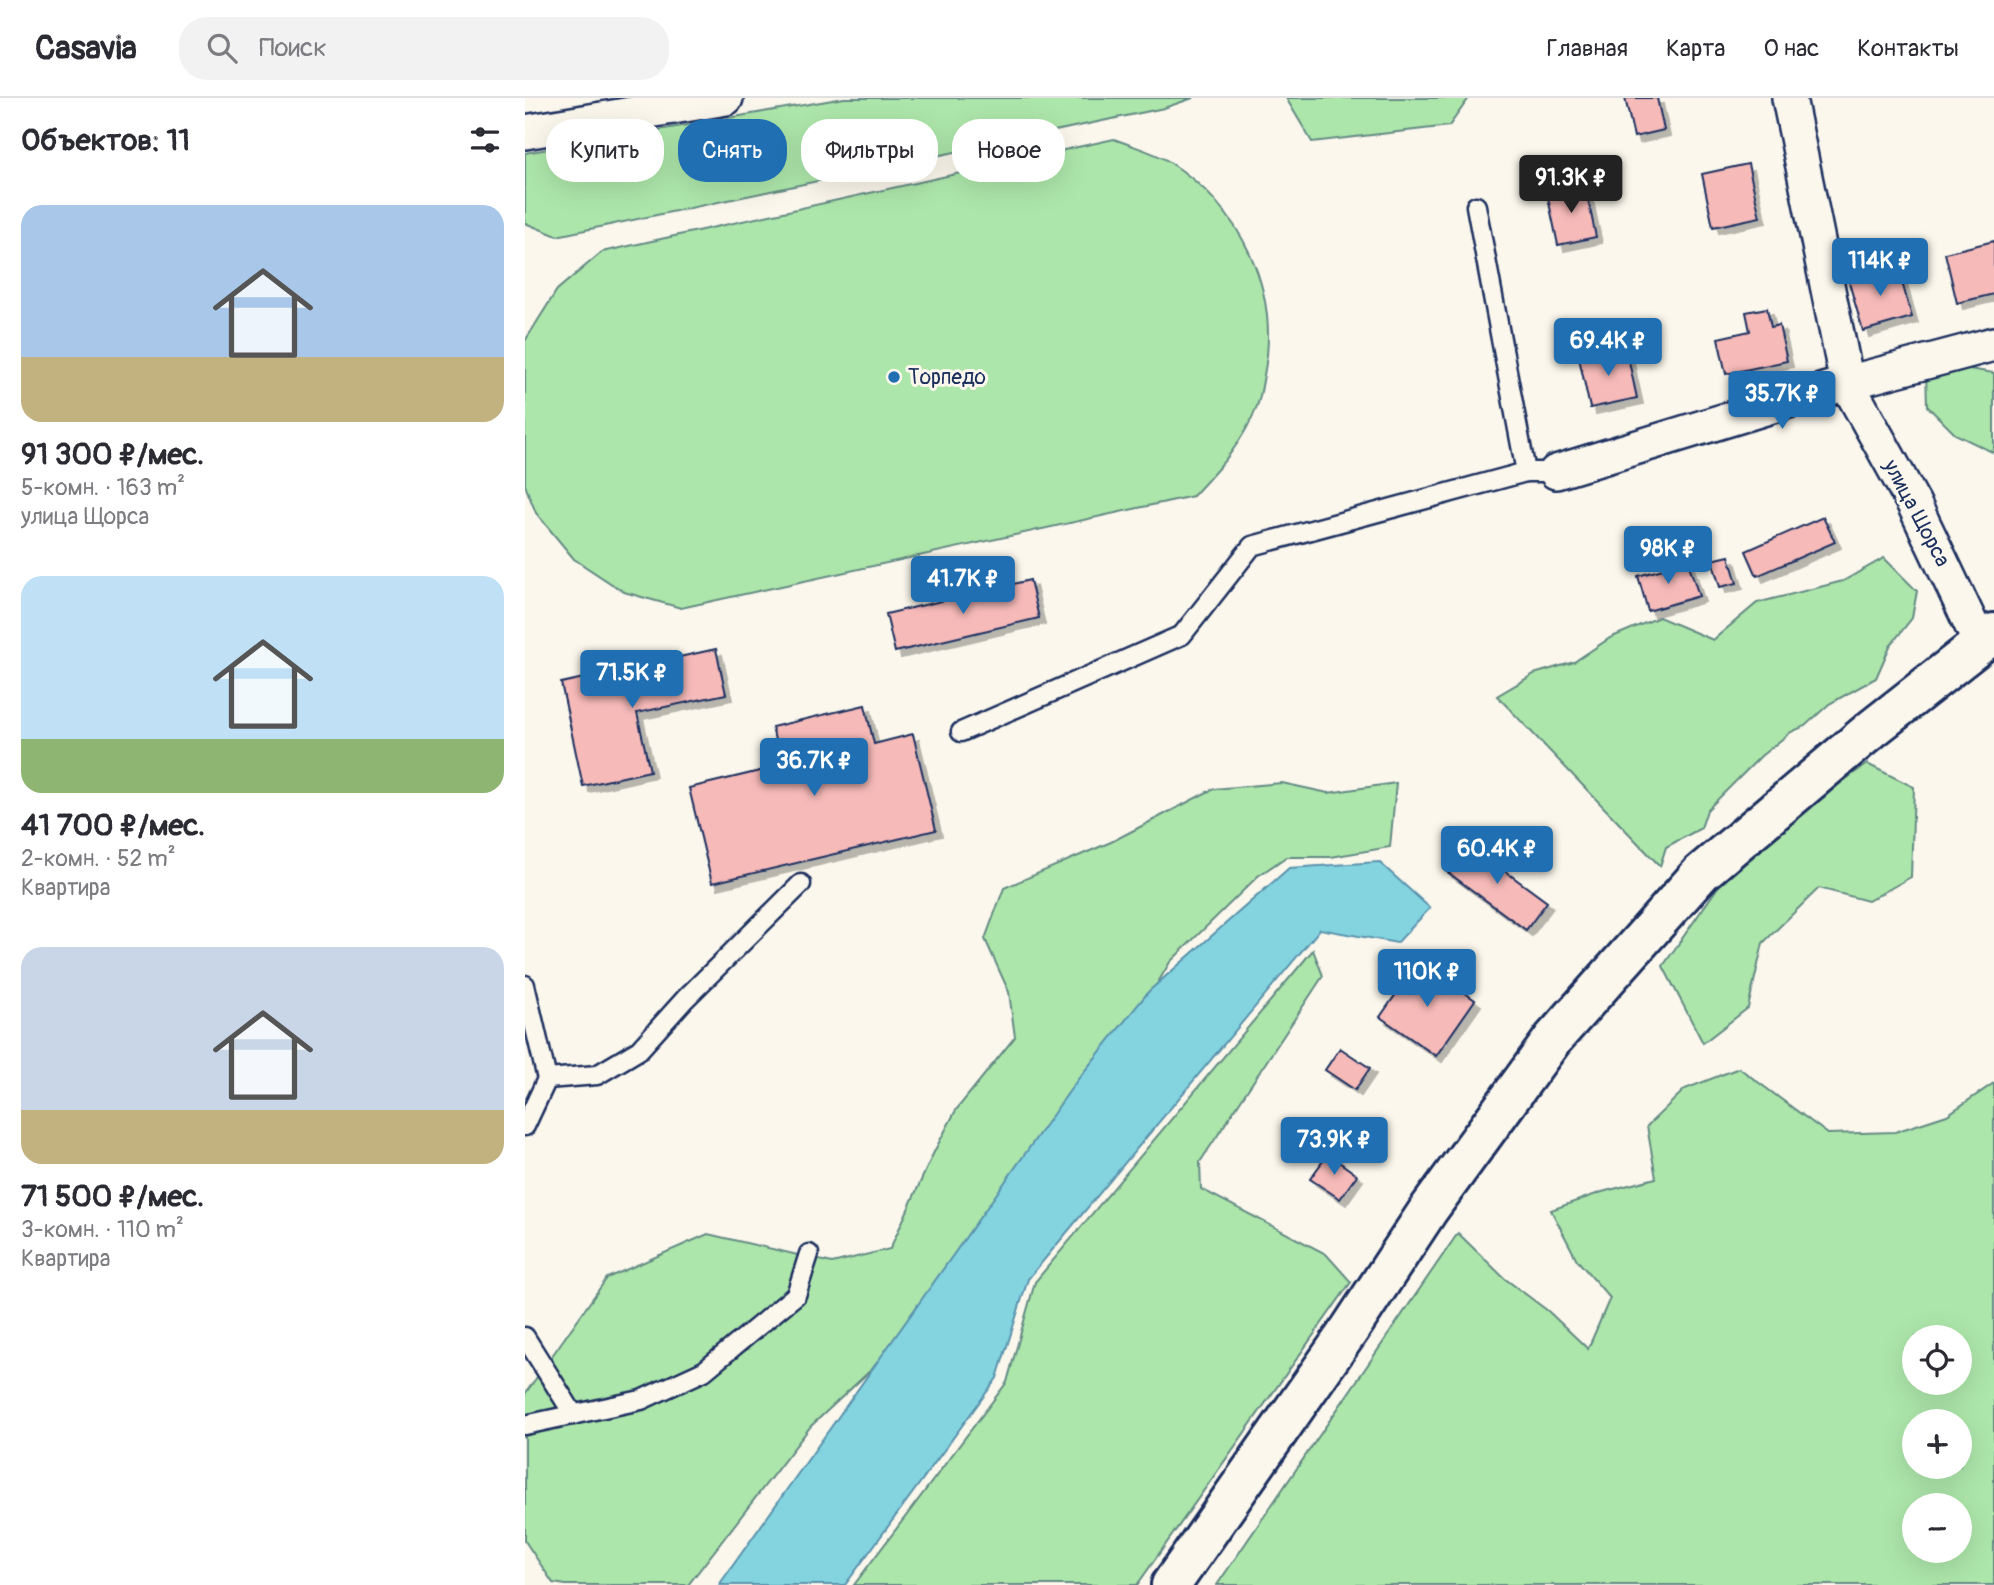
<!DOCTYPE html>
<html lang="ru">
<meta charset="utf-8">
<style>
:root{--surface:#fff;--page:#f2f2f3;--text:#2b2b33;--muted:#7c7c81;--line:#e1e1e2;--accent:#1f6fb2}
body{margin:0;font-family:Pangolin,sans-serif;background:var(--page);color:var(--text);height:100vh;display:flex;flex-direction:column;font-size:26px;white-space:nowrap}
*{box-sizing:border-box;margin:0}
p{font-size:23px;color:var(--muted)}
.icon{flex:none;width:38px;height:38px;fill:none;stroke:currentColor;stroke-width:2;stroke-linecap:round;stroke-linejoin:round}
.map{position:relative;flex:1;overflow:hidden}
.panel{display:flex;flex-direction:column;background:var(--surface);width:525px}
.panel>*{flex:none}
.banner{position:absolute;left:21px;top:21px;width:665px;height:63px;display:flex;gap:14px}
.controls{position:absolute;left:1377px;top:1227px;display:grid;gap:14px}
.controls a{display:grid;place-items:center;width:70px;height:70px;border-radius:50%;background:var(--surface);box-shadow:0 7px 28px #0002;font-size:35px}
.price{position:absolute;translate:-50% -60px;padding:0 16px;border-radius:7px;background:var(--accent);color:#fff;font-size:23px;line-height:46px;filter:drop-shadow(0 2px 4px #0008)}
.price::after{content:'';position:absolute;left:50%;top:42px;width:21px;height:16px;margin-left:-10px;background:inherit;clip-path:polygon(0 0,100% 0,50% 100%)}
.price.current{background:#222;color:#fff}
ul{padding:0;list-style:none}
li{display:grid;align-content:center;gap:14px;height:371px;padding:0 21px}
li span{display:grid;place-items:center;height:217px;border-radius:21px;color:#555}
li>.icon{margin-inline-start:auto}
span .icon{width:126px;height:126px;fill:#fffc;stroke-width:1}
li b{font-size:30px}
h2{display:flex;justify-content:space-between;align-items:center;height:84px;padding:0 21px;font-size:30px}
.chip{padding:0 24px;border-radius:28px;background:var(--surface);box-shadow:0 7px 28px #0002;font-size:24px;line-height:63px}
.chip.current{background:var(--accent);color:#fff}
header{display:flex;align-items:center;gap:42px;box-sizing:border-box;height:98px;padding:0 35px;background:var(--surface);border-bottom:2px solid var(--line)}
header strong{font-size:33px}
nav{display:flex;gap:38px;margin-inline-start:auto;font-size:24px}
.search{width:490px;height:63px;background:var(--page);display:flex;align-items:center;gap:18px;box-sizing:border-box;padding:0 24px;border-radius:28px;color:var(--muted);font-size:26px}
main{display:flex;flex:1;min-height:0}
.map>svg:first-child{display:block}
.green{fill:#ade6aa;stroke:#648a84;stroke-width:2;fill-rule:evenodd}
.water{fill:#84d4e0;stroke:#5a92ac;stroke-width:2}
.building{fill:#f6bab9;stroke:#1b2f5e;stroke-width:2;filter:url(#shadow)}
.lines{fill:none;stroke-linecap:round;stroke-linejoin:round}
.lane-casing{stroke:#1b2f5e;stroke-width:23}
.street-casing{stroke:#1b2f5e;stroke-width:38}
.secondary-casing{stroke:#1b2f5e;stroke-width:44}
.lane{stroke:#fbf7ec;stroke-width:18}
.street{stroke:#fbf7ec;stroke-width:33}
.secondary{stroke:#fbf7ec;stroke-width:38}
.poi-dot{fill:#1f6fb2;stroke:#fbf7ec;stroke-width:2.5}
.labels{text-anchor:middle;stroke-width:6;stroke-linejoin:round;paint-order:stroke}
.poi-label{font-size:21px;fill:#1b2f5e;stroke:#fbf7ec;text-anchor:start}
.street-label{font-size:21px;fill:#1b2f5e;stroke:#fbf7ec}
</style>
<header>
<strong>Casavia</strong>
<div class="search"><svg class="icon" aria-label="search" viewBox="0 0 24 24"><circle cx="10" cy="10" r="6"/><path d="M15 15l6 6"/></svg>Поиск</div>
<nav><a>Главная</a><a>Карта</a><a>О нас</a><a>Контакты</a></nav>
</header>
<main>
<section class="panel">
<h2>Объектов: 11<svg class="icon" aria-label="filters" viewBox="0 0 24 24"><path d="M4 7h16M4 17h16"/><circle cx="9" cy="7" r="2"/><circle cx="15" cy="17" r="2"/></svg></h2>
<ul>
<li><span style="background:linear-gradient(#a9c7e8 70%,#c2b280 0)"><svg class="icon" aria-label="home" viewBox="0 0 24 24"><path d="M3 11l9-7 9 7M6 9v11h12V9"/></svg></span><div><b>91 300 ₽/мес.</b><p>5-комн. · 163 m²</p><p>улица Щорса</p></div></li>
<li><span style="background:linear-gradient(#bfe0f5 75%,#8fb573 0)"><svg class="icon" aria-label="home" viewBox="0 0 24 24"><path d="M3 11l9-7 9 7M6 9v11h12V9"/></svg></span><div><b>41 700 ₽/мес.</b><p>2-комн. · 52 m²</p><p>Квартира</p></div></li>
<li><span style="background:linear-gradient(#c9d6e8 75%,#c2b280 0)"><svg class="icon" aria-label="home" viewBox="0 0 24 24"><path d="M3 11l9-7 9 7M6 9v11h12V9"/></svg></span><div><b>71 500 ₽/мес.</b><p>3-комн. · 110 m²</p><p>Квартира</p></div></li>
</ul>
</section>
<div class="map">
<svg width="1469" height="1487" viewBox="0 0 1469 1487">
<defs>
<filter id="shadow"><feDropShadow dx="6" dy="6" stdDeviation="0" flood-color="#0004"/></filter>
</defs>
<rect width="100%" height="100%" fill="#fbf7ec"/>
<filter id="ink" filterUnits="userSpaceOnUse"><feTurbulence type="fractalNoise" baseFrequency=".0143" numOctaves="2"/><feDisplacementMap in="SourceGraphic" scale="14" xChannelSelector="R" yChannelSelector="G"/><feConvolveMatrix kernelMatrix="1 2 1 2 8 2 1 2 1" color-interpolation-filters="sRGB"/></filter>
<g filter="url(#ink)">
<!-- green -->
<g class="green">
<polygon points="319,0 668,0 639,10 32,138 0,125 0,55"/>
<polygon points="761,0 944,0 924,28 787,44"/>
<path d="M589,41C606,48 627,53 643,63C716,110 756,191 739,277C737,287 736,298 732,308C718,345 694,370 668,398L156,510L99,494L49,461L11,415L0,387V243L32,192L77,154Z"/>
<polygon points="1438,270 1469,275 1469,355 1430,336 1402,308 1401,273"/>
<polygon points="1359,460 1392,493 1387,520 1365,548 1351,580 1304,606 1280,628 1266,634 1236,658 1182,712 1176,730 1141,749 1135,768 972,598 1009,576 1049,564 1085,540 1134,519 1188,542 1232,505 1318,483"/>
<polygon points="1342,666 1389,689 1386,779 1343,803 1294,790 1238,845 1223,910 1178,945 1138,868 1193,789 1292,702"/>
<polygon points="757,685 803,695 871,685 865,749 806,759 761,759 733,778 645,864 587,962 409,1213 286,1328 163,1487 41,1487 28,1485 0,1443 0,1296 82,1180 183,1136 307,1165 365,1151 409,1054 431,1012 490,939 484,894 460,841 479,790 586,744 688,691"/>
<polygon points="788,852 798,878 675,1064 676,1091 801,1156 826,1184 612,1487 329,1487 482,1284 510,1184"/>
<path d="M1214,970L1303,1036L1370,1034L1422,1017L1469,985V1487H692L933,1135L979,1180L1023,1213L1063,1251L1085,1200L1052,1162L1026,1112L1077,1094L1131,1080L1122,1028L1160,991ZM1390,1239H1435V1284H1390ZM1390,1323H1435V1368H1390ZM1390,1407H1435V1452H1390Z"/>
</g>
<!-- water -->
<polygon class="water" points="854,764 905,810 872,845 795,831 503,1181 472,1280 320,1487 194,1487 553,981 624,893 764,770"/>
<!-- building -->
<g class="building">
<polygon points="1100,0 1132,0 1139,32 1109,39"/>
<polygon points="1223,66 1235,119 1188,129 1177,76"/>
<polygon points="1060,87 1071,139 1033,147 1022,95"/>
<polygon points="1469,143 1469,196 1432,205 1420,155"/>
<polygon points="1372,167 1387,219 1338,233 1323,181"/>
<polygon points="1242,210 1246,229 1254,227 1262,263 1201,276 1193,240 1225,233 1221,214"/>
<polygon points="1101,250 1112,300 1065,310 1054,260"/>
<polygon points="1298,419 1310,444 1232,478 1221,453"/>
<polygon points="1204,458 1212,485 1195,489 1187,462"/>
<polygon points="1163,464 1174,498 1123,513 1113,478"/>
<polygon points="505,482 514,520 370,554 361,516"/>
<polygon points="191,551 201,596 112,615 125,673 58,688 36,585"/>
<polygon points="340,607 349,646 388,636 411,732 187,785 164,690 256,668 247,629"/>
<polygon points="942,745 1022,804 1001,832 921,773"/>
<polygon points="894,863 950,902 911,958 855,919"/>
<polygon points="815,950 845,970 830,992 800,972"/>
<polygon points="803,1056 832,1077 815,1101 785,1081"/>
</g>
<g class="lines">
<!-- lane casing -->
<g class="lane-casing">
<g id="lane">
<polyline points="951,108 1001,374"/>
<polyline points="436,634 657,537 727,448 1001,374 1031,374"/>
<polyline points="0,887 22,981 0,1028"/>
<polyline points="22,981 72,977 114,952 160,901 276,786"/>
<polyline points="0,1239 49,1317"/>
<polyline points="0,1327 116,1302 179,1273 271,1197 284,1156"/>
</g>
</g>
<!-- street casing -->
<g class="street-casing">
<g id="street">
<polyline points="1264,0 1322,285 1389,406 1455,545"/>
<polyline points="0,34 201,0"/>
<polyline points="1031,374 1322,285 1469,246"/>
</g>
</g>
<!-- secondary casing -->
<g class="secondary-casing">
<polyline id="secondary" points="646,1487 825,1231 904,1111 1028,941 1176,775 1347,631 1469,535"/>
</g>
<!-- lane -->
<use href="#lane" class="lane"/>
<!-- street -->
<use href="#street" class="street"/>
<!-- secondary -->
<use href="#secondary" class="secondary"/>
</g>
</g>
<!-- markers -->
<circle class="poi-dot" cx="369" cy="279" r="7"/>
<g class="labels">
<!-- poi labels -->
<g class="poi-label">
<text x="383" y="286">Торпедо</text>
</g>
<!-- street labels -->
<g class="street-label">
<text transform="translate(1392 415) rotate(62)" y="7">улица Щорса</text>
</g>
</g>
</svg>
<div class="controls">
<a><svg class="icon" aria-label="locate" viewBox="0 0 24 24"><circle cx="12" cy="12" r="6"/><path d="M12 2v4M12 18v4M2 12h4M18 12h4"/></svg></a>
<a>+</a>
<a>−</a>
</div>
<b class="price current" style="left:1046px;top:117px">91.3K ₽</b>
<b class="price" style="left:1355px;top:200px">114K ₽</b>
<b class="price" style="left:1083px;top:280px">69.4K ₽</b>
<b class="price" style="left:1257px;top:333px">35.7K ₽</b>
<b class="price" style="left:1143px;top:488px">98K ₽</b>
<b class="price" style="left:438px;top:518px">41.7K ₽</b>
<b class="price" style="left:107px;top:612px">71.5K ₽</b>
<b class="price" style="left:289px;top:700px">36.7K ₽</b>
<b class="price" style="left:972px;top:788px">60.4K ₽</b>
<b class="price" style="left:902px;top:911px">110K ₽</b>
<b class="price" style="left:809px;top:1079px">73.9K ₽</b>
<div class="banner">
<a class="chip">Купить</a>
<a class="chip current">Снять</a>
<a class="chip">Фильтры</a>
<a class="chip">Новое</a>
</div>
</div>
</main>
